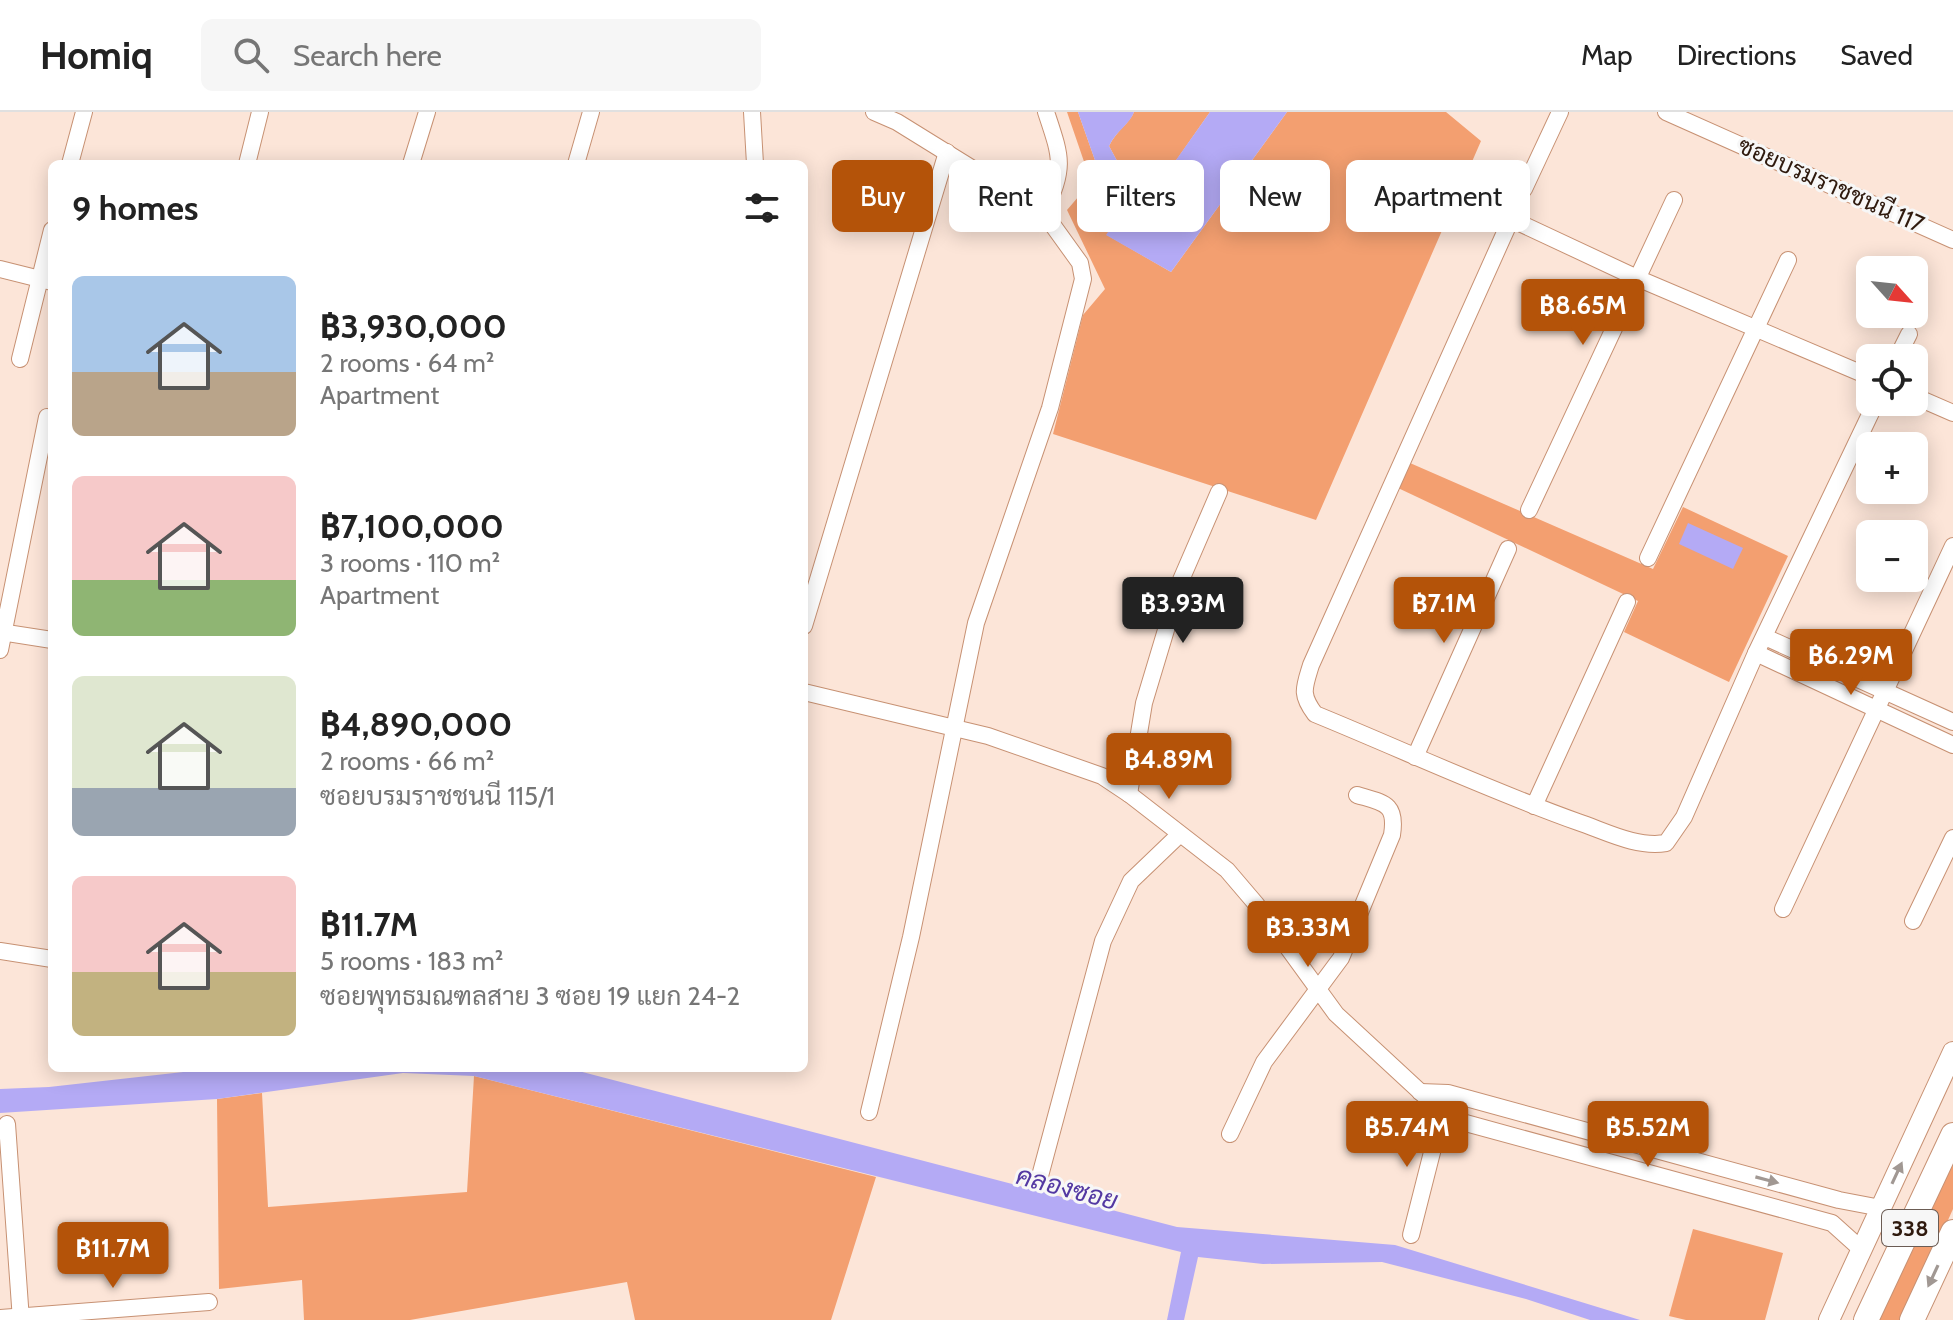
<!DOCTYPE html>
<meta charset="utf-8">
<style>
:root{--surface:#fff;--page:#f6f6f6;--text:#222;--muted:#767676;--line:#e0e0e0;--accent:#b45309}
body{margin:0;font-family:Cabin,Sarabun,sans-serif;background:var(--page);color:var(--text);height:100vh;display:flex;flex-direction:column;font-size:30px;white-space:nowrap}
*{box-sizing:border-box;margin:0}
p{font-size:26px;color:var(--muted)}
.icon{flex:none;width:44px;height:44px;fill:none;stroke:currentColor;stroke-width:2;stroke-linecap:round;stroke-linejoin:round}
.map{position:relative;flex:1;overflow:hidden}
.panel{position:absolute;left:48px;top:48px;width:760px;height:912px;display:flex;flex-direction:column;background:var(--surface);border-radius:12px;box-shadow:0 4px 20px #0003}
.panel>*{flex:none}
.guide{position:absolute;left:832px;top:48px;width:760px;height:72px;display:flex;gap:16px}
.needle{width:52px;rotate:117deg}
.buttons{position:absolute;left:1856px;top:144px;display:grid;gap:16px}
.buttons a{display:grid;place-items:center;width:72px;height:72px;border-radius:12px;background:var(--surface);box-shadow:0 4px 20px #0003;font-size:40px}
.price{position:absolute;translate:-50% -68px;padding:0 18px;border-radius:8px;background:var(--accent);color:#fff;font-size:26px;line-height:52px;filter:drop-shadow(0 2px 4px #0008)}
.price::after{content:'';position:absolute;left:50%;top:48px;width:24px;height:18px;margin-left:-12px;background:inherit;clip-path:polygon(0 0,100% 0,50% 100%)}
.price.active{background:#222;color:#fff}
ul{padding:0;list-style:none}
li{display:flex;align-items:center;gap:24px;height:200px;padding:0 24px}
li span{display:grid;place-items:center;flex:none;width:224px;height:160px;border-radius:12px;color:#555}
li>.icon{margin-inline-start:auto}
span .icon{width:96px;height:96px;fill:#fffc;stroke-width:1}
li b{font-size:34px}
h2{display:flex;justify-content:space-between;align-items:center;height:96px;padding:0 24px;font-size:34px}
.tag{padding:0 28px;border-radius:12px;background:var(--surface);box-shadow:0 4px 20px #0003;font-size:28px;line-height:72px}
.tag.active{background:var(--accent);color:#fff}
header{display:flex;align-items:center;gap:48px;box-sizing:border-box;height:112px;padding:0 40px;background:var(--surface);border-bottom:2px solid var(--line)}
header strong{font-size:38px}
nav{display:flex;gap:44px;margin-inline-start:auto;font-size:28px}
.search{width:560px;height:72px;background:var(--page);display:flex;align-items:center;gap:20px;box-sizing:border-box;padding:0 28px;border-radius:12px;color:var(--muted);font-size:30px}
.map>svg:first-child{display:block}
.green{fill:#f39f70}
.water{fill:#b4aaf5}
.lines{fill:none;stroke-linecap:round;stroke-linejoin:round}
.minor-casing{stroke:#c79173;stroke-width:18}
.major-casing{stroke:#c79173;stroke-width:22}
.highway-casing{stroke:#c79173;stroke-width:26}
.minor{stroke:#fff;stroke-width:16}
.major{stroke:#fff;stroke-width:20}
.highway{stroke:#fff;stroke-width:24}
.oneway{fill:#a19893}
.labels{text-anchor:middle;stroke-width:6;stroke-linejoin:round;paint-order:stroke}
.shield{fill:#f7f7f7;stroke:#6b5c54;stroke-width:2}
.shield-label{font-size:22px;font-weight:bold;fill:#2f1a0e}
.street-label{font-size:24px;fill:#2f1a0e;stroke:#f7f7f7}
.water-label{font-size:26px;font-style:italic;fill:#5338a2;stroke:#f7f7f7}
</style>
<header>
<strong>Homiq</strong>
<div class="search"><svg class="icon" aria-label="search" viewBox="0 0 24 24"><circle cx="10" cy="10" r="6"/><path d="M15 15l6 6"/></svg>Search here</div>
<nav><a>Map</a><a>Directions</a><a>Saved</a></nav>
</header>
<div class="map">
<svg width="1953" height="1208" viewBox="0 0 1953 1208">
<rect width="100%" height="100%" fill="#fce5d8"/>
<!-- green -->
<g class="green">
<path d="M1067,0H1078L1103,71L1094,110L1129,71L1109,34C1116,19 1130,11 1134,0H1210L1142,97L1107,123L1171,160L1287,0H1446L1481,29L1316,408L1053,322L1083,203L1105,177L1067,98L1091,70Z"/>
<polygon points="1410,351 1653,457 1683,395 1788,444 1729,570 1624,520 1638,489 1398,376"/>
<polygon points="474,964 876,1065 831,1208 635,1208 627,1170 410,1208 304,1208 302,1168 219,1177 217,987 262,981 268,1095 467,1080"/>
<polygon points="1953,1044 1953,1097 1903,1208 1877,1208"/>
<polygon points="1693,1117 1783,1141 1765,1208 1686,1208 1669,1204"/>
</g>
<!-- water -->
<g class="water">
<path d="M1078,0H1134C1130,12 1116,19 1109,34L1129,71L1111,101L1093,111L1103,71Z"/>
<polygon points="1210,0 1287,0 1171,160 1106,123 1124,96 1142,96"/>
<polygon points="1688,411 1743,436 1733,457 1679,432"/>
<polygon points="219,956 567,956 1177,1115 1395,1133 1640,1208 1590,1208 1526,1187 1382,1150 1263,1152 1198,1145 1184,1208 1167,1208 1181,1140 474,964 403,961 217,987 0,1001 0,977 49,975"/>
</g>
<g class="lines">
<!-- minor casing -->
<g class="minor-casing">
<g id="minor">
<polyline points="752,0 755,52"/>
<polyline points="1666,0 1953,128"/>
<polyline points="70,52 84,0"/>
<polyline points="247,52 260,0"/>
<polyline points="411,52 427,0"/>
<polyline points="576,52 591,0"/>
<polyline points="1524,77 1560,0"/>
<path d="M1044,101C1065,54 1062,48 1046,0"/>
<polyline points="0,157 52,170"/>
<polyline points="1897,246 1909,222"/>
<polyline points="20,247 52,118"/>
<path d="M1870,265L1637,166L1511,107L1311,553C1304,576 1300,582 1315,602C1403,638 1488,678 1578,710C1605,719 1636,736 1666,731L1684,705L1756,541L1876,290"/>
<polyline points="1914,284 1953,301"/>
<polyline points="1529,398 1674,88"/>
<polyline points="1648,446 1788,148"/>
<polyline points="804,514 947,40"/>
<polyline points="0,520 52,528"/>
<polyline points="1765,525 1953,610"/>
<polyline points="0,538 47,305"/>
<polyline points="1756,541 1953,633"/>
<polyline points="804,580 988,624 1102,664 1129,682 1227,758 1256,792 1336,902 1442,1000 1462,1010 1832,1111 1862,1138"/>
<polyline points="1415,645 1508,437"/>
<polyline points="1129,682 1144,591 1181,468 1219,380"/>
<polyline points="1534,694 1627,490"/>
<polyline points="1783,797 1953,434"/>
<polyline points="1913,809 1953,726"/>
<polyline points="0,839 52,847"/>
<polyline points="1420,980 1448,981 1839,1088 1881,1096"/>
<polyline points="869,1000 911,825 976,511 1050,296 1083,167 1080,151 1044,101 897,10 874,0"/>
<polyline points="7,1012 21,1208"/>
<path d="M1230,1022L1264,950L1341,846L1392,723C1397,691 1384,691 1357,683"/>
<polyline points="1040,1064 1103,829 1131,769 1179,723"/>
<polyline points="1411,1123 1444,993"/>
<polyline points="0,1206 209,1190"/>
</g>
</g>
<!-- major casing -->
<g class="major-casing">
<polyline id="major" points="1829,1208 1953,940"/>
</g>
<!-- highway casing -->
<g class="highway-casing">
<g id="highway">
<polyline points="1866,1208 1953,1023"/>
<polyline points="1912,1208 1953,1120"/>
</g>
</g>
<!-- minor -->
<use href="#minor" class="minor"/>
<!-- major -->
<use href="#major" class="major"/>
<!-- highway -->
<use href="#highway" class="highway"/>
</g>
<!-- one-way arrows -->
<defs><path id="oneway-solid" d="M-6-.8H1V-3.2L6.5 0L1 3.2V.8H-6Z" transform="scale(2)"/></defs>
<g class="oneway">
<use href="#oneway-solid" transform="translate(1897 1061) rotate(-65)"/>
<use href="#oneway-solid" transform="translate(1767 1068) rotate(15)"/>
<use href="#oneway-solid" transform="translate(1933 1164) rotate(115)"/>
</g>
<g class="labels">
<!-- shield labels -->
<rect class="shield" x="1882" y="1098" width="56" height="36" rx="6"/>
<g class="shield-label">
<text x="1910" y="1124">338</text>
</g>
<!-- street labels -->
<g class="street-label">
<text transform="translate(1831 73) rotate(24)" y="8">ซอยบรมราชชนนี 117</text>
</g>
<!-- water labels -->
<g class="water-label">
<text transform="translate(1067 1076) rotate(15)" y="9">คลองซอย</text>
</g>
</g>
</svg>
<div class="buttons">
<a><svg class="needle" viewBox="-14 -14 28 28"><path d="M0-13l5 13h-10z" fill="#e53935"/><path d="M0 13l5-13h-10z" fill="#767676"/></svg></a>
<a><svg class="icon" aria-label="locate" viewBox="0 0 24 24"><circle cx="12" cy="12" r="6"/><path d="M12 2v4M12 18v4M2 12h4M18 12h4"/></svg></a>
<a>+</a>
<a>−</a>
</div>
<b class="price" style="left:1583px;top:235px">฿8.65M</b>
<b class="price active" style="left:1183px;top:533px">฿3.93M</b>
<b class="price" style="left:1444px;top:533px">฿7.1M</b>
<b class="price" style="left:1851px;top:585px">฿6.29M</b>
<b class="price" style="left:1169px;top:689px">฿4.89M</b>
<b class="price" style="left:1308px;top:857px">฿3.33M</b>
<b class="price" style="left:1407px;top:1057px">฿5.74M</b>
<b class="price" style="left:1648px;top:1057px">฿5.52M</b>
<b class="price" style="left:113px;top:1178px">฿11.7M</b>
<div class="guide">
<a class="tag active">Buy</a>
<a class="tag">Rent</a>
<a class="tag">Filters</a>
<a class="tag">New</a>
<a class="tag">Apartment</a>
</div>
<section class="panel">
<h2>9 homes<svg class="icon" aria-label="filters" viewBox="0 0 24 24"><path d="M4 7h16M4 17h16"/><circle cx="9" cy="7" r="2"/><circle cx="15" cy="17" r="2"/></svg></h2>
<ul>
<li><span style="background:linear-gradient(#a9c7e8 60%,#b9a48a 0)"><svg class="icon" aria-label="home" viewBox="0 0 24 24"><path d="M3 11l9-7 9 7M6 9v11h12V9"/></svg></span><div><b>฿3,930,000</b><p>2 rooms · 64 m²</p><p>Apartment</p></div></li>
<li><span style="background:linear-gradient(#f6c9c9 65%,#8fb573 0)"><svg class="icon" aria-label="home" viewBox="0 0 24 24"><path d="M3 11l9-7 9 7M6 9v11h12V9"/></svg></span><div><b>฿7,100,000</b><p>3 rooms · 110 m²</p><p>Apartment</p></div></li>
<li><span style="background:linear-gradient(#dfe7d0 70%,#9aa5b1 0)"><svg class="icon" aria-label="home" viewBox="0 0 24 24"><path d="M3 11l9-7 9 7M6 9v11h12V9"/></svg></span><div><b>฿4,890,000</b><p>2 rooms · 66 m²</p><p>ซอยบรมราชชนนี 115/1</p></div></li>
<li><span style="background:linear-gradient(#f6c9c9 60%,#c2b280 0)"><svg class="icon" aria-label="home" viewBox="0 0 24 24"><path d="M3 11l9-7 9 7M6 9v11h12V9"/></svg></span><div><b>฿11.7M</b><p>5 rooms · 183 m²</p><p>ซอยพุทธมณฑลสาย 3 ซอย 19 แยก 24-2</p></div></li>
</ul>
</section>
</div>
